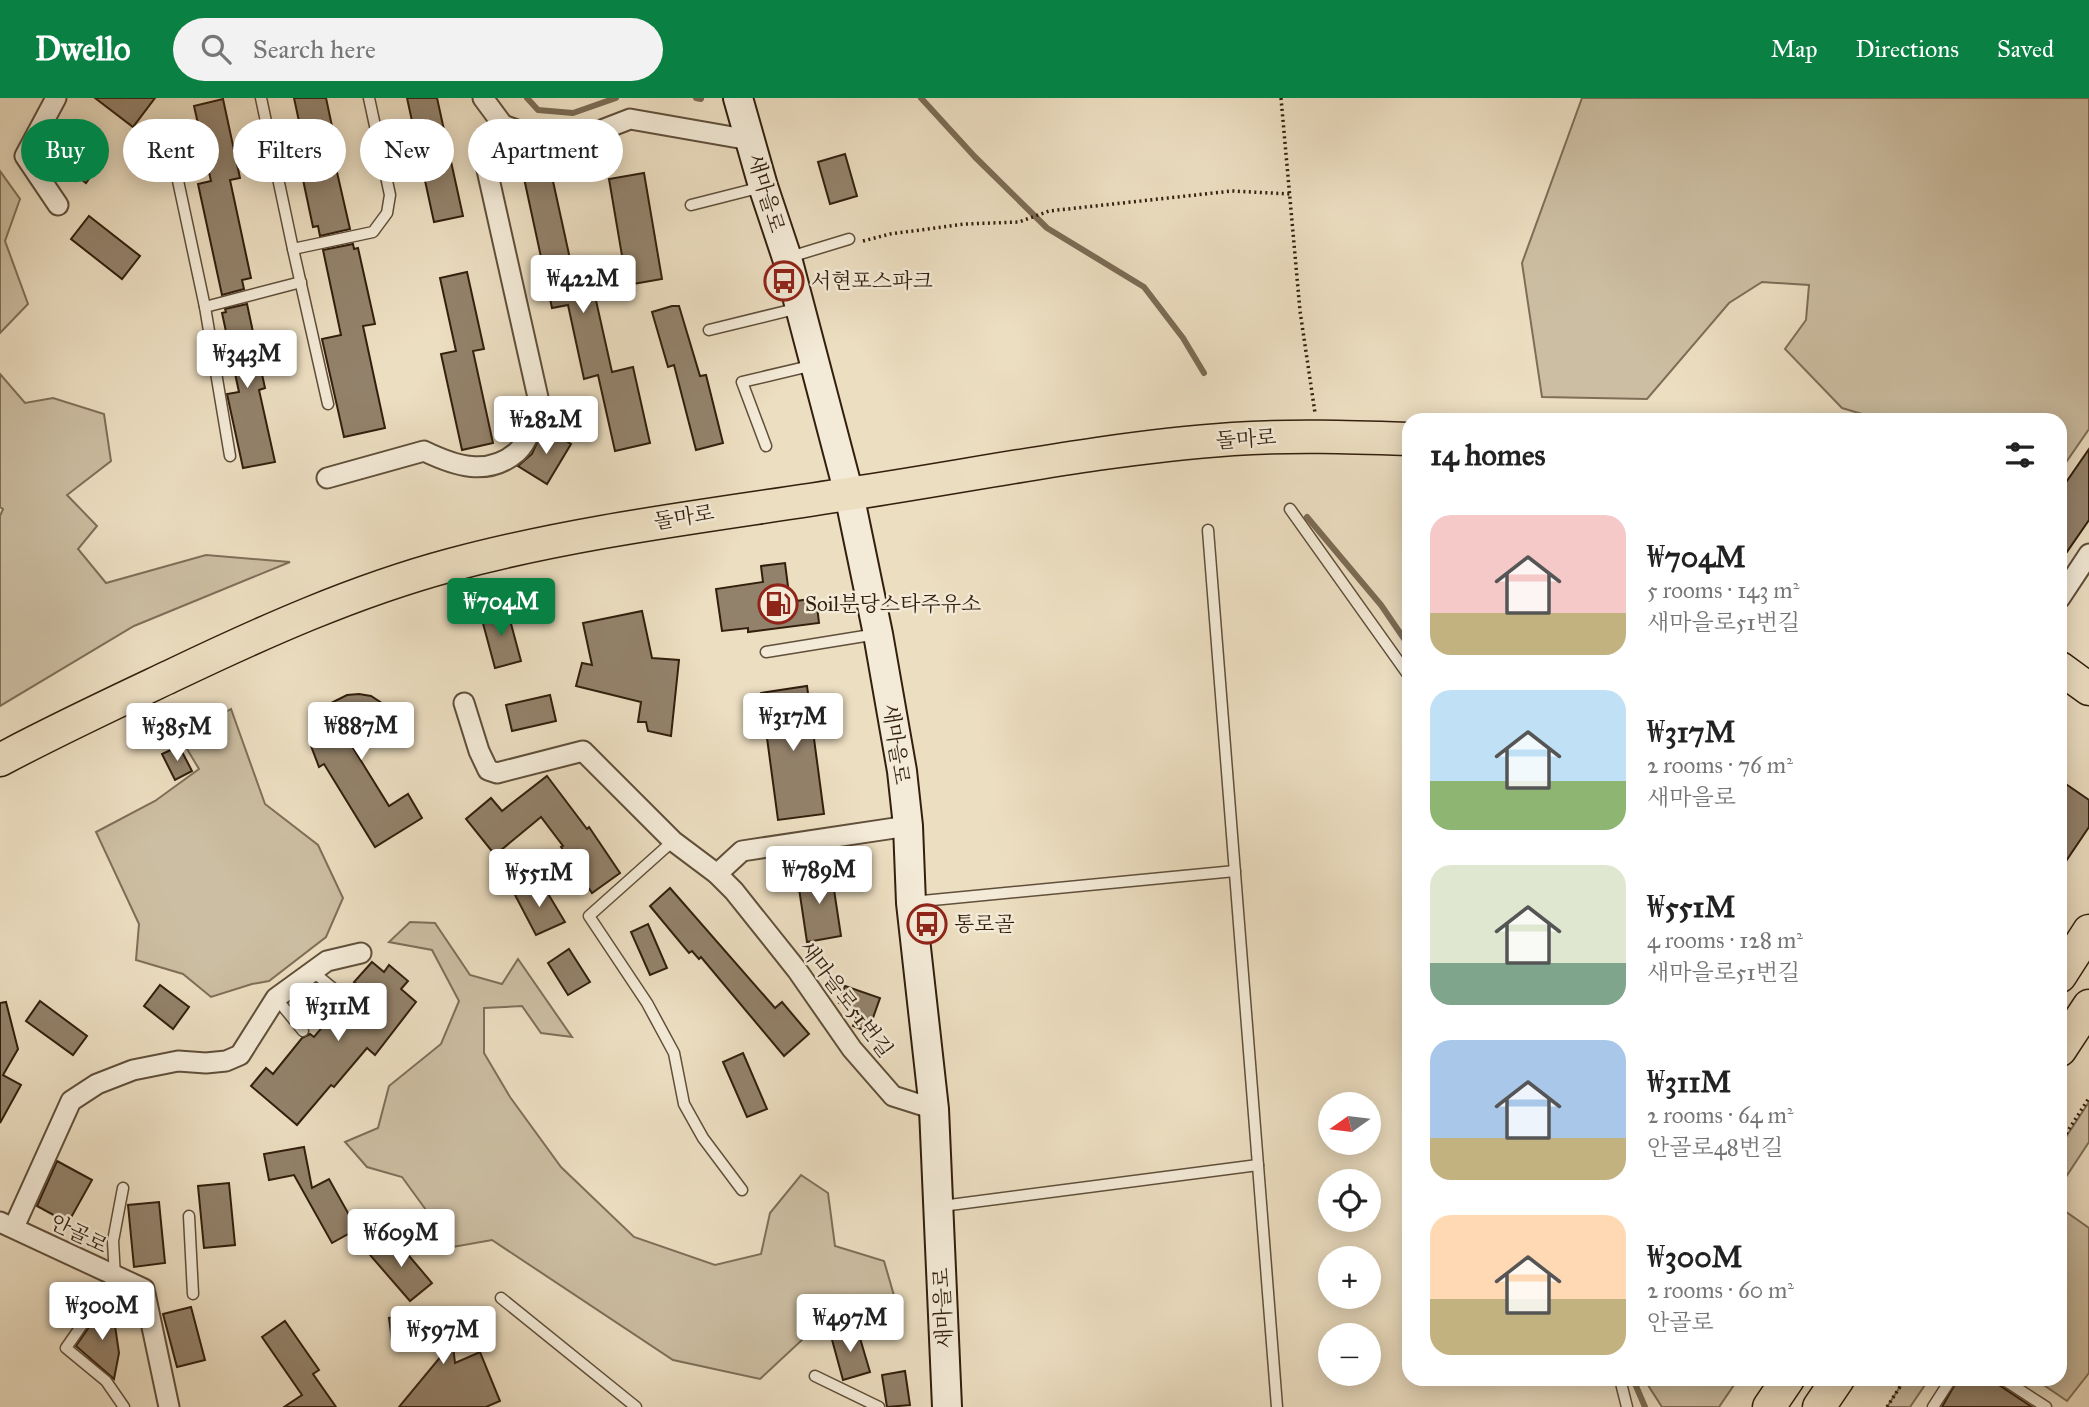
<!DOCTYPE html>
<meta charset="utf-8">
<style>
:root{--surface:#fff;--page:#f2f2f2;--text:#222;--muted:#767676;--accent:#0b8043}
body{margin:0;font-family:"IM FELL Great Primer","Noto Serif KR",serif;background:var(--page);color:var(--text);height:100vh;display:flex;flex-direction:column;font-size:26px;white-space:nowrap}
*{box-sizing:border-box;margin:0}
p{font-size:23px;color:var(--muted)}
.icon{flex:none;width:38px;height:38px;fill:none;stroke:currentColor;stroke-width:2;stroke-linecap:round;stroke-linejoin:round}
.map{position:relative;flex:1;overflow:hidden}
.panel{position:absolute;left:1402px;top:315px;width:665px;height:973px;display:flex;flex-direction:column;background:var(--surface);border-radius:21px;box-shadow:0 4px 18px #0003}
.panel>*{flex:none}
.banner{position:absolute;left:21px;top:21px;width:665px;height:63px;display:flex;gap:14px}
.needle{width:46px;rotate:256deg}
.tools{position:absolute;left:1318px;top:994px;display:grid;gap:14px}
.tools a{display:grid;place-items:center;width:63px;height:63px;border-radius:50%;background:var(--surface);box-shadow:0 4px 18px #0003;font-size:35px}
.price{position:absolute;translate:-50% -60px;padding:0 16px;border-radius:7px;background:#fff;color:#222;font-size:23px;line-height:46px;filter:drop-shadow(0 2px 4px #0008)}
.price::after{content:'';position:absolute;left:50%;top:42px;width:21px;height:16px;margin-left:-10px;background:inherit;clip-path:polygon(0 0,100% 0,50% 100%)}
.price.current{background:var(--accent);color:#fff}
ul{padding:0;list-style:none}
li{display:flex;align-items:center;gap:21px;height:175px;padding:0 28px}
li span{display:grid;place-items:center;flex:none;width:196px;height:140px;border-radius:21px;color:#555}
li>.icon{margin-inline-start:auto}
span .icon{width:84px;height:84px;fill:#fffc;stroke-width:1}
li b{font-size:30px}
h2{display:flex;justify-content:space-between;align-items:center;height:84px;padding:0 28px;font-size:30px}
.chip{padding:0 24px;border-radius:32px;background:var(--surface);box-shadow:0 4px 18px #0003;font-size:24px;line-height:63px}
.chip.current{background:var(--accent);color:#fff}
header{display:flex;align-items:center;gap:42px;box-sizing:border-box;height:98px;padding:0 35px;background:var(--accent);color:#fff}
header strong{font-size:33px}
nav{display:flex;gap:38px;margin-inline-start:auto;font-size:24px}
.search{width:490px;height:63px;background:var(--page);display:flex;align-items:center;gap:18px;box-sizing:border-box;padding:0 24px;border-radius:38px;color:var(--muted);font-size:26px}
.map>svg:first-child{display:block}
.green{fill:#ccbea2;stroke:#7f6e58;stroke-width:2}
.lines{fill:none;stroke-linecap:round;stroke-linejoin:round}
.stream{stroke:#7c6b54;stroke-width:6}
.building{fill:#93826b;stroke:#321f0d;stroke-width:2}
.lane-casing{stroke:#604f3a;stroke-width:13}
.street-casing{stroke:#604f3a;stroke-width:23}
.secondary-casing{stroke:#321f0d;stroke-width:32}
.primary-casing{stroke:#321f0d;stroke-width:35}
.path{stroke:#321f0d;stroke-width:3.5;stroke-dasharray:2 3.5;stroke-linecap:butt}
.lane{stroke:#f3ead7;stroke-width:10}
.street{stroke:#f3ead7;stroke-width:19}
.secondary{stroke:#f3ead7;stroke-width:28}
.primary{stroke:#ecdec1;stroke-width:32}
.labels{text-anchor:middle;stroke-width:5;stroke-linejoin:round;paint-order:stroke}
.street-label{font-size:21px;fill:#321f0d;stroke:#f3ead7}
.poi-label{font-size:21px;fill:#321f0d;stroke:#f3ead7;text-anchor:start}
</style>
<header>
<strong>Dwello</strong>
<div class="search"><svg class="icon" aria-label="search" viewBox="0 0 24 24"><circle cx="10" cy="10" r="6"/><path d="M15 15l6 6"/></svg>Search here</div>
<nav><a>Map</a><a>Directions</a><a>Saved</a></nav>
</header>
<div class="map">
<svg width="2089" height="1309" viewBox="0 0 2089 1309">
<rect width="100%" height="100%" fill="#ecdec1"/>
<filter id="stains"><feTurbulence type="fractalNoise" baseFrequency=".00286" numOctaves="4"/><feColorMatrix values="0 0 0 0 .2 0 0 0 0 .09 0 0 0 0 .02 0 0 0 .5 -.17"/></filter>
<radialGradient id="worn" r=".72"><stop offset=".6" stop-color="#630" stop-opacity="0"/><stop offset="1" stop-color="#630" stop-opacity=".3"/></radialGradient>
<!-- green -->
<g class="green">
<polygon points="1582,0 2089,0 2089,331 2060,373 2060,322 1882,322 1842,310 1785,251 1806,222 1809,187 1762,184 1729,205 1647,301 1542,299 1522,165"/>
<polygon points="0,73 20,101 5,143 28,206 0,235"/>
<polygon points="0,276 25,305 53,300 104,316 111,363 67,397 97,428 78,451 106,485 206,457 290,464 134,528 0,608 0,418 3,411 0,409"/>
<polygon points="231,611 265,706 318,747 343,800 326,839 269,883 252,886 211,899 183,876 136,862 139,826 96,734 155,703 199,671 181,641"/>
<polygon points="410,824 435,825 470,877 502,886 518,861 572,939 541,935 522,908 484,910 484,955 510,999 561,1069 634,1139 715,1167 761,1156 770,1115 801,1077 828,1095 835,1148 884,1163 895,1201 804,1240 760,1281 673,1262 492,1142 453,1149 402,1079 367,1069 345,1044 378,1030 389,988 441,946 459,903 432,852 389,844"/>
<polygon points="2089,1004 2089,1044 2060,1088 2060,1048"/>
<polygon points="2062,1111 2089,1130 2089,1275 2067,1303 2035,1281 2060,1281 2060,1115"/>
<polygon points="1644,1281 1738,1281 1719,1309 1662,1309"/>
<polygon points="1905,1281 1929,1281 1910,1309 1887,1309"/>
</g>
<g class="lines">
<!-- stream -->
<g class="stream">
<polyline points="527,0 538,12 573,15 616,0"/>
<polyline points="696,0 701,1"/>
<polyline points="921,0 975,59 1047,130 1144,189 1183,240 1204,275"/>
<polyline points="1307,419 1381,507 1409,548"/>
<polyline points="1633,1281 1645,1309"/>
</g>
</g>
<!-- building -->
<g class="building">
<polygon points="95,0 155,0 133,29"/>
<polygon points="294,0 326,0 336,47 331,48 350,131 320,138 318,128 313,129 298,58 306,56"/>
<polygon points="407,0 437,0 463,118 434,124"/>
<polygon points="223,1 240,80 230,82 251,180 242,182 244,191 222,197 198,86 211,83 194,8"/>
<polygon points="64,33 103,61 86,85 48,57"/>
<polygon points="845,56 857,98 830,106 818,64"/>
<polygon points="549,65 579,202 595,198 612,274 633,269 650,345 615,353 598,277 584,281 568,207 552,210 522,71"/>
<polygon points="644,75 662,181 627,187 609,81"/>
<polygon points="89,118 140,158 122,181 71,141"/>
<polygon points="353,146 354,151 358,150 375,226 363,228 385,330 344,339 322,241 341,237 323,152"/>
<polygon points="467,174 484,251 473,253 493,345 462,352 441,256 456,253 440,180"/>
<polygon points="247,206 265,290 259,292 275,364 243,370 227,296 239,294 222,215 226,214 225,211"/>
<polygon points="672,208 679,208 700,278 706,277 723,345 696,352 674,267 668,269 652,214"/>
<polygon points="544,329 571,346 547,386 518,368 532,356"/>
<polygon points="2089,351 2089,422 2060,464 2060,393"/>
<polygon points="785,465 790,504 816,500 819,525 748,534 748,530 722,533 716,491 763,484 761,468"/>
<polygon points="507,511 521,563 495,570 481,518"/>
<polygon points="642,513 652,560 679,562 671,638 648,633 646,624 638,624 641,604 576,588 582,565 592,567 583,525"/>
<polygon points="807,588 824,716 778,722 761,595"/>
<polygon points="359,596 371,598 391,611 397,620 404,642 353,650 389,708 408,696 422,720 375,749 324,666 319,669 311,648 314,626 327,607 347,597"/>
<polygon points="550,597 556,623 512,633 506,607"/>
<polygon points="179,648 192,673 175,682 162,656"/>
<polygon points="547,678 587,731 589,729 620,775 592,795 561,749 563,748 541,719 495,757 466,721 491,700 502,713"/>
<polygon points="2060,682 2089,702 2089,729 2060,772"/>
<polygon points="831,772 841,838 807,844 797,777"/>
<polygon points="541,784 565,824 536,837 515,797"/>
<polygon points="670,790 775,910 782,904 809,936 784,958 701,859 699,861 692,853 689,855 650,808"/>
<polygon points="648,826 667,870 650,877 631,834"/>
<polygon points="569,851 590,884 568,897 548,865"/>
<polygon points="372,864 384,874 389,867 408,883 401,891 416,904 375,957 367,950 334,989 331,987 297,1027 251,988 266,970 273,976 302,940 310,936 314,939 358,887 354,884"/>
<polygon points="160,887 189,909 173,931 144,908"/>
<polygon points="845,888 880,900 868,934 853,928 859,912 839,905"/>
<polygon points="40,903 87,938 73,957 26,923"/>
<polygon points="6,904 18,951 3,977 21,987 0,1025 0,905"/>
<polygon points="743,955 767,1011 747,1019 723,964"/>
<polygon points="304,1049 312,1090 329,1081 357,1131 332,1145 294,1077 269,1082 264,1056"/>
<polygon points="57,1063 92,1082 68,1125 37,1108"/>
<polygon points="229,1085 235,1147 204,1150 198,1088"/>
<polygon points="159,1104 165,1165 134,1169 128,1107"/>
<polygon points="393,1139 432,1185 410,1203 370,1157"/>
<polygon points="107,1203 114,1221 119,1255 114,1281 76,1248"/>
<polygon points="191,1209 205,1262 177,1269 163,1216"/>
<polygon points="449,1214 455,1265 480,1254 500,1303 486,1309 399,1309 452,1245 393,1251 389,1220"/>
<polygon points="285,1223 319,1272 313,1276 336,1309 284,1309 302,1297 262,1239"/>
<polygon points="857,1230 870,1274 843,1282 831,1238"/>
<polygon points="905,1273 910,1307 887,1309 882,1277"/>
<polygon points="1958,1281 1996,1281 1999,1287 2032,1309 1942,1309"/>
</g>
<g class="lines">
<!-- lane casing -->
<g class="lane-casing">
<g id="lane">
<polyline points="261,0 293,151 373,134 387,115 390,97 369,0"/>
<polyline points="174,64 205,209 301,184"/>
<polyline points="691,107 762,89"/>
<polyline points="293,151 328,306"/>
<polyline points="790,159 849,141"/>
<polyline points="205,209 230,358"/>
<polyline points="709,232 799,210"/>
<polyline points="766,348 742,284 814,267"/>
<polyline points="1290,411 1409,578"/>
<polyline points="1208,432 1277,1309"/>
<polyline points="766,554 877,536"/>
<polyline points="673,743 589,818 647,905 674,955 684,1006 703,1040 742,1092"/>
<polyline points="912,804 1235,773"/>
<polyline points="312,873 340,896"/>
<polyline points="276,900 303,933"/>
<polyline points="123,1090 113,1143 115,1179 66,1250 106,1283 124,1309"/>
<polyline points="942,1108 1258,1067"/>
<polyline points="189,1118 193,1196"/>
<polyline points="501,1200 636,1309"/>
<polyline points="815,1278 879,1309"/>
<polyline points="1620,1281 1627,1309"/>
<polyline points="2003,1281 2046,1309"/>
<polyline points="1933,1309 1951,1281"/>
</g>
</g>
<!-- street casing -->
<g class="street-casing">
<g id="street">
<polyline points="56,0 25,58 58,107"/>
<polyline points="483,0 503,27 560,48 630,21 750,42"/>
<path d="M327,380L424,353C455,368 488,379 517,354C530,342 534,321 539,304L485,63L503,27"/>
<polyline points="2060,500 2089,456"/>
<polyline points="464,605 479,653 488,672 497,675 583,653 673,743 717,776 734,793 797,872 852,951 893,998 934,1011"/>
<polyline points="717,776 742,753 908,728"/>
<polyline points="0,1124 144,1191 169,1309"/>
<polyline points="14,1129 71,1003 97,986 133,972 178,963 206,965 226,963 240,957 276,900 327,863 361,855"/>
</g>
</g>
<!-- secondary casing -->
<g class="secondary-casing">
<polyline id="secondary" points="738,0 763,88 787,160 849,396 878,536 902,673 908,728 911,805 934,1011 947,1309"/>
</g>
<!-- primary casing -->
<g class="primary-casing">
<g id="primary">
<polyline points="2060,570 2089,591"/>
<path d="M0,662C56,632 114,605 171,578C261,535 354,493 451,467C581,432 715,417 848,396C976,377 1103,350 1233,341C1292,337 1350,339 1409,341"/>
<polyline points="2060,878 2089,833"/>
<polyline points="2060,952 2089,908"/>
<polyline points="1769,1309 1788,1281"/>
<polyline points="1819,1309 1838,1281"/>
</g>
</g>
<!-- path -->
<g class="path">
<polyline points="1281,0 1300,213 1315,315"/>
<polyline points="863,143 890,136 965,126 1019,124 1049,113 1232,93 1290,96"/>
<polyline points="2060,1045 2089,1000"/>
<polyline points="1887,1309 1905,1281"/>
</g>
<!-- lane -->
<use href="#lane" class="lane"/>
<!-- street -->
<use href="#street" class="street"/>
<!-- secondary -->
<use href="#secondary" class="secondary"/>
<!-- primary -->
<use href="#primary" class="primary"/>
</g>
<!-- icons -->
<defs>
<g id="bus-ring" transform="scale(2.0125)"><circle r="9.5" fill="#f3ead7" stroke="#8f2418" stroke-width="1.5"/><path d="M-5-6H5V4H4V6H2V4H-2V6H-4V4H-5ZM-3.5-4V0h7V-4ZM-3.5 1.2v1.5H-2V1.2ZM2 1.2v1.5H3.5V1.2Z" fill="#8f2418"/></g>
<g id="fuel-ring" transform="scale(2.0125)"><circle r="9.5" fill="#f3ead7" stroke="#8f2418" stroke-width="1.5"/><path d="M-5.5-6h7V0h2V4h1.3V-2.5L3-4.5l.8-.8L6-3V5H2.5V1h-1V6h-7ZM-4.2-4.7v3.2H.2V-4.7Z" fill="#8f2418"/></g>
</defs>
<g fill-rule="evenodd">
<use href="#bus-ring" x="784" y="183"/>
<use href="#fuel-ring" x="778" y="506"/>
<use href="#bus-ring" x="927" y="826"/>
</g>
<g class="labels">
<!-- street labels -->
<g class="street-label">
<text transform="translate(766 95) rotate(73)" y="7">새마을로</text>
<text transform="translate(1246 341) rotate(-4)" y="7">돌마로</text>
<text transform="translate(684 419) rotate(-9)" y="7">돌마로</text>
<text transform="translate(896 646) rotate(81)" y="7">새마을로</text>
<text transform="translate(846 901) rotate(53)" y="7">새마을로51번길</text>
<text transform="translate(79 1136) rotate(26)" y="7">안골로</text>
<text transform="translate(943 1210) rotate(-93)" y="7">새마을로</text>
</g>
<!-- poi labels -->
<g class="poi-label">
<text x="811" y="190">서현포스파크</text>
<text x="805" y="513">Soil분당스타주유소</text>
<text x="954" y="833">통로골</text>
</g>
</g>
<rect width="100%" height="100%" filter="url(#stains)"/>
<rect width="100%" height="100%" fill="url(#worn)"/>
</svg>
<div class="tools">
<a><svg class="needle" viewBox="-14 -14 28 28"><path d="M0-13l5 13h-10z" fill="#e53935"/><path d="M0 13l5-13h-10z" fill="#767676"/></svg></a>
<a><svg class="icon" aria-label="locate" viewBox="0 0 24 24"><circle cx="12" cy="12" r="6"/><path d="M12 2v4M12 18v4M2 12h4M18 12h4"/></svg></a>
<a>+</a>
<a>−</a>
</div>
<b class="price" style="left:583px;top:217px">₩422M</b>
<b class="price" style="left:247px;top:292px">₩343M</b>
<b class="price" style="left:546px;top:358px">₩282M</b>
<b class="price current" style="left:501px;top:540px">₩704M</b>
<b class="price" style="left:793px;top:655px">₩317M</b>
<b class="price" style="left:361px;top:664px">₩887M</b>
<b class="price" style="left:177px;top:665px">₩385M</b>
<b class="price" style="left:819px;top:808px">₩789M</b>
<b class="price" style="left:539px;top:811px">₩551M</b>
<b class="price" style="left:338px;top:945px">₩311M</b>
<b class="price" style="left:401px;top:1171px">₩609M</b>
<b class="price" style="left:102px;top:1244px">₩300M</b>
<b class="price" style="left:850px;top:1256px">₩497M</b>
<b class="price" style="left:443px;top:1268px">₩597M</b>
<div class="banner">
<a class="chip current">Buy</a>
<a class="chip">Rent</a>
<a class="chip">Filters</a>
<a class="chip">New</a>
<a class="chip">Apartment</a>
</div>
<section class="panel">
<h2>14 homes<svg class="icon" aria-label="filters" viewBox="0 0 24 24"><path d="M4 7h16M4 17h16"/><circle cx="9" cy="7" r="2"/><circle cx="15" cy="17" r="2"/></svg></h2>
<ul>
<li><span style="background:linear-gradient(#f6c9c9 70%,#c2b280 0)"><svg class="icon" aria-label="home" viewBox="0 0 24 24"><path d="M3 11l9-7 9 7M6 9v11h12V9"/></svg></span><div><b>₩704M</b><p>5 rooms · 143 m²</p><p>새마을로51번길</p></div></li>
<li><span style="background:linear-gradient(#bfe0f5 65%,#8fb573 0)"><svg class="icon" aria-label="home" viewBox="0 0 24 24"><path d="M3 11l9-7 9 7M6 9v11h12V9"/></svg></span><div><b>₩317M</b><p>2 rooms · 76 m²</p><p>새마을로</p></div></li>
<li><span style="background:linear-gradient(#dfe7d0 70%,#7fa58c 0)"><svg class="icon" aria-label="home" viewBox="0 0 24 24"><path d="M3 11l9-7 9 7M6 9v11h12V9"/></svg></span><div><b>₩551M</b><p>4 rooms · 128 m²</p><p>새마을로51번길</p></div></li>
<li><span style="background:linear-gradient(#a9c7e8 70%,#c2b280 0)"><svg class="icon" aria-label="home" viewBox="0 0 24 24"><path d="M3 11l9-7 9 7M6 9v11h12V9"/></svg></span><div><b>₩311M</b><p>2 rooms · 64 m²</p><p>안골로48번길</p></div></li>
<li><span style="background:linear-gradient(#ffd9b3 60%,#c2b280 0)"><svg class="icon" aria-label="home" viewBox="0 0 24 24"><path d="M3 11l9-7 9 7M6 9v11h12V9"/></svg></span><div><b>₩300M</b><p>2 rooms · 60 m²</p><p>안골로</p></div></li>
</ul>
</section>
</div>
